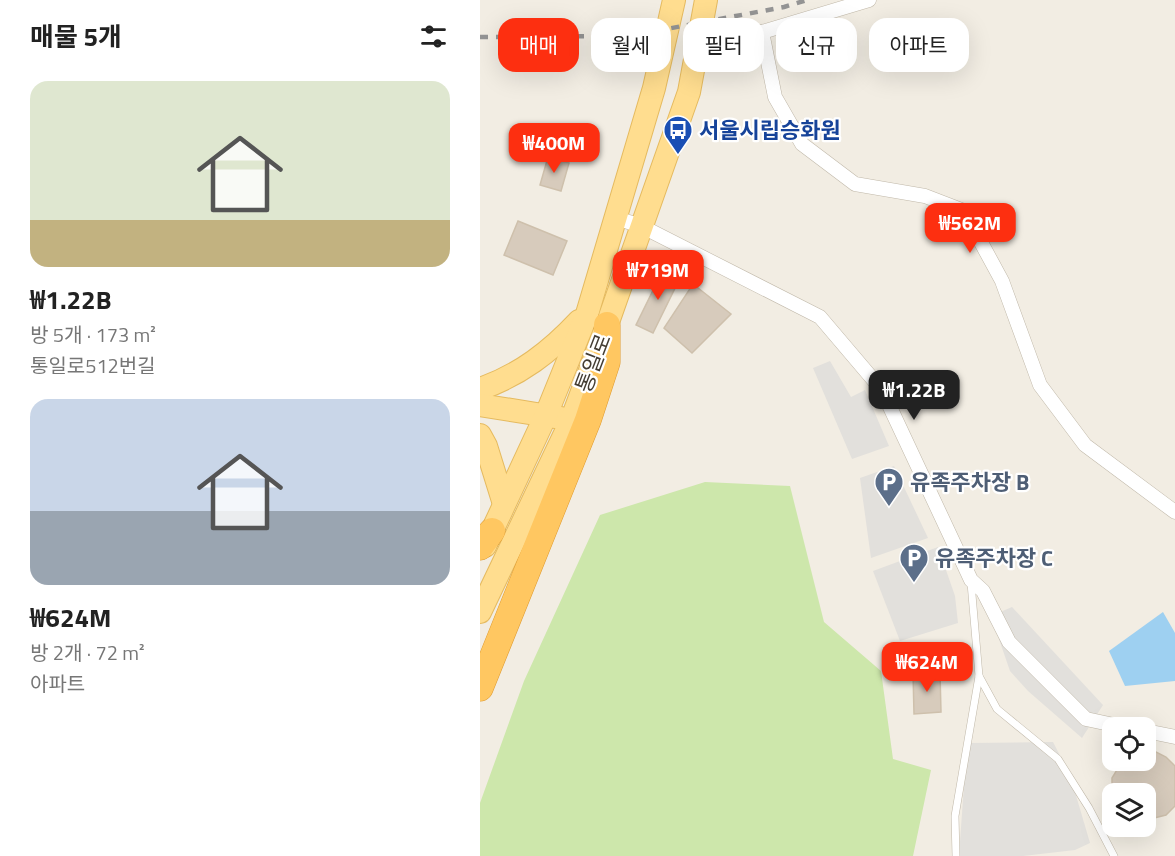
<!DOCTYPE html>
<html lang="ko">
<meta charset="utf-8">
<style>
:root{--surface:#fff;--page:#f2f2f2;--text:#222;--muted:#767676;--accent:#fd2f10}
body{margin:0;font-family:"Titillium Web","Noto Sans KR",sans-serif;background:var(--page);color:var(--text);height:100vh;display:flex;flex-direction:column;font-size:22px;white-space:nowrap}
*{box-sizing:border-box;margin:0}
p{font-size:20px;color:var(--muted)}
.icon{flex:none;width:33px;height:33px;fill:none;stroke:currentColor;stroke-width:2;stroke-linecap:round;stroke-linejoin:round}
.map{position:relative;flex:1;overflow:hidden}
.details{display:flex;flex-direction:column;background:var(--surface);width:480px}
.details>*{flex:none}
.guide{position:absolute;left:18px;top:18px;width:570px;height:54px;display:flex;gap:12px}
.controls{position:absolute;left:622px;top:717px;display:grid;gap:12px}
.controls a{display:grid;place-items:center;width:54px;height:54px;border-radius:12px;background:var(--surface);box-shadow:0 6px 24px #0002;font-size:30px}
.price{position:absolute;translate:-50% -51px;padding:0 14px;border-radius:12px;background:var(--accent);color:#fff;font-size:20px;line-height:39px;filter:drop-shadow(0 2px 3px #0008)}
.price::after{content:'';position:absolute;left:50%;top:36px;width:18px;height:14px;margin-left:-9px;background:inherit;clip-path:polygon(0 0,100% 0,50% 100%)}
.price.selected{background:#222;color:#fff}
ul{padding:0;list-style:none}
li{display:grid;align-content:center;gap:12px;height:318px;padding:0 30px}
li span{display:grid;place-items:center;height:186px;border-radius:18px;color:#555}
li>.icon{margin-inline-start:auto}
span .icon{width:108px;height:108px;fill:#fffc;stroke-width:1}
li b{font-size:26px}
h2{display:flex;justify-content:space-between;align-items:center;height:72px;padding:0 30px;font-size:26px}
.chip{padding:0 21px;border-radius:18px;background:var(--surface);box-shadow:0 6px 24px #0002;font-size:21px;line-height:54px}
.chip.selected{background:var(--accent);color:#fff}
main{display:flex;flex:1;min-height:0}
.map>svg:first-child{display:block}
.green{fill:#cde7ab}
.parking{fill:#e2e0dc}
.water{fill:#9ed0f1}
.building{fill:#d7cbbc;stroke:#cec0ac;stroke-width:1.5}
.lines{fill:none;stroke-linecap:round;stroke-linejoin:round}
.service-casing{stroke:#c0b8a9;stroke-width:8}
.minor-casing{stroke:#c0b8a9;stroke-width:15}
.primary-casing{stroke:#e5ba5f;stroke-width:24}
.motorway-casing{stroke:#df9b30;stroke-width:27}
.service{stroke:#fff;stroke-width:7}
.minor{stroke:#fff;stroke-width:14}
.primary{stroke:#ffdd8f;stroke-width:22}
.motorway{stroke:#ffc761;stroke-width:26}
.rail{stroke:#949494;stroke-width:4.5;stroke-dasharray:8 8;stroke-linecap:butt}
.labels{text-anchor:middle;stroke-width:4.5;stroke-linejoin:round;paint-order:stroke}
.transit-label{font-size:22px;font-weight:bold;fill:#164399;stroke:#fff;text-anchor:start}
.street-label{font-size:22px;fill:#443d33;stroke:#fff}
.service-label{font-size:22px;font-weight:bold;fill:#4e5e75;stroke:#fff;text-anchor:start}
</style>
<main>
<section class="details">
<h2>매물 5개<svg class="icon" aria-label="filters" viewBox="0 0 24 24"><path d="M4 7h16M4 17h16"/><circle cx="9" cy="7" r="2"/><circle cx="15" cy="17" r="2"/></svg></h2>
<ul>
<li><span style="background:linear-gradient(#dfe7d0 75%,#c2b280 0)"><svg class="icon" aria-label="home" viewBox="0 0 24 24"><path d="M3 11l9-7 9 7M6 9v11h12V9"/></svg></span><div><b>₩1.22B</b><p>방 5개 · 173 m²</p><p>통일로512번길</p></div></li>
<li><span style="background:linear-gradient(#c9d6e8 60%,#9aa5b1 0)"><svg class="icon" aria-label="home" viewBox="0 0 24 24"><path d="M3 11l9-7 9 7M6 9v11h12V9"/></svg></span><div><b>₩624M</b><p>방 2개 · 72 m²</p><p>아파트</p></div></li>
</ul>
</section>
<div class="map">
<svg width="695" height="856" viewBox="0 0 695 856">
<rect width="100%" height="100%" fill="#f2ede3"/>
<!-- green -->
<polygon class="green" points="225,482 310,486 344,622 401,671 413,759 451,770 433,856 0,856 0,803 44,681 120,515"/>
<!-- parking -->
<g class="parking">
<polygon points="350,361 371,397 385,390 409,446 372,459 333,368"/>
<polygon points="414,466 448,538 391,558 380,478"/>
<polygon points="458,547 475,596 478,623 420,641 393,571"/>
<polygon points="532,607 623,705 602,738 548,691 530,671 511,616"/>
<polygon points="573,742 590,775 610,843 595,850 543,856 479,856 487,743"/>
</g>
<!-- water -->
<polygon class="water" points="683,612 695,633 695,681 645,686 629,651"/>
<!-- building -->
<g class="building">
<polygon points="68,157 89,163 81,191 60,185"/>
<polygon points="38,221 87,241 73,275 24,255"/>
<polygon points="183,270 200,278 173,333 156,325"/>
<polygon points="213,284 251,314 212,353 184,328"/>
<polygon points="460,672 461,712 434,714 433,673"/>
<polygon points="666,751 676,752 686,757 695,766 695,806 686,815 666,820 666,794 633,795 632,790 632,778 643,760 666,760"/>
</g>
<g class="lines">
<!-- service casing -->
<g class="service-casing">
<g id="service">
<polyline points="499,676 517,709 578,759 609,808 634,856"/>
<polyline points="476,856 475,816 499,676 491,583"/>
</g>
</g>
<!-- minor casing -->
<g class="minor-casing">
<g id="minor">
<polyline points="282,32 295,97 322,144 375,184 445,196 484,211 522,281 560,385 605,445 695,512"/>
<polyline points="219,43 282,32 389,0"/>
<polyline points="136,218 161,226 340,317 402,390 491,580 503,591 529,642 606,719 648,728"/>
<polyline points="666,731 695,737"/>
</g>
</g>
<!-- primary casing -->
<g class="primary-casing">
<g id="primary">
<path d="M0,389C40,375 70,352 99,321"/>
<polyline points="0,405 81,418"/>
<polyline points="0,435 6,446 24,504"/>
<polyline points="5,546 66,415 107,314 174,88 194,0"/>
<polyline points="0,612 91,421 127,325 209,92 226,0"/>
</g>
</g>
<!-- motorway casing -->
<g class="motorway-casing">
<g id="motorway">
<polyline points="0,547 12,531"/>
<polyline points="0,688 108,420 127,362 127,325"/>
</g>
</g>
<!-- service -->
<use href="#service" class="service"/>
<!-- minor -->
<use href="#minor" class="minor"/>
<!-- primary -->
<use href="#primary" class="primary"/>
<!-- motorway -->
<use href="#motorway" class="motorway"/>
<!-- rail -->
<polyline class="rail" points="0,37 149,36 304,7 327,0"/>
</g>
<!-- icons -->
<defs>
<g id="bus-pin" transform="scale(1.5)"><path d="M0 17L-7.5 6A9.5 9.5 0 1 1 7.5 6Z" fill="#1a4fb4" stroke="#fff"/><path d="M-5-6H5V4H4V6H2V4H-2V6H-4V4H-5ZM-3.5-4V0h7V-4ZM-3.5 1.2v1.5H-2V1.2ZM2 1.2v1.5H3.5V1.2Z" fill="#fff"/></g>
<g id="parking-pin" transform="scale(1.5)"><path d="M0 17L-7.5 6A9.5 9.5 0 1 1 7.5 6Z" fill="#5c6f8a" stroke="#fff"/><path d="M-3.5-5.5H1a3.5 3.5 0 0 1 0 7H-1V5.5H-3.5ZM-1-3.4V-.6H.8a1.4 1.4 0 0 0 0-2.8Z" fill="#fff"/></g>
</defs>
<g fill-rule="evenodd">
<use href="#bus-pin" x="198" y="130"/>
<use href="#parking-pin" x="409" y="482"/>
<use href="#parking-pin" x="434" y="558"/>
</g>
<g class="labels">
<!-- transit labels -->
<g class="transit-label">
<text x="219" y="138">서울시립승화원</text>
</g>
<!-- street labels -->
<g class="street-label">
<text transform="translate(113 363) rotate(-69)" y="8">통일로</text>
</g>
<!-- service labels -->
<g class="service-label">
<text x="430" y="490">유족주차장 B</text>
<text x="455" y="566">유족주차장 C</text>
</g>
</g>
</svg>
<div class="controls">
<a><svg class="icon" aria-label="locate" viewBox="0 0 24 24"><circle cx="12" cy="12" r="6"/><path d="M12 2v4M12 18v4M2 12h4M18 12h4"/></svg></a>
<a><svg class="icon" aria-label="layers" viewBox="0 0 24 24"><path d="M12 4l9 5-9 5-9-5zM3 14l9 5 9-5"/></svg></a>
</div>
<b class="price" style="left:74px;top:174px">₩400M</b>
<b class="price" style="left:490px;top:254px">₩562M</b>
<b class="price" style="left:178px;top:301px">₩719M</b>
<b class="price selected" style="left:434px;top:421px">₩1.22B</b>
<b class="price" style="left:447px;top:693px">₩624M</b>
<div class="guide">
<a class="chip selected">매매</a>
<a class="chip">월세</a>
<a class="chip">필터</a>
<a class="chip">신규</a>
<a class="chip">아파트</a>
</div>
</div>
</main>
